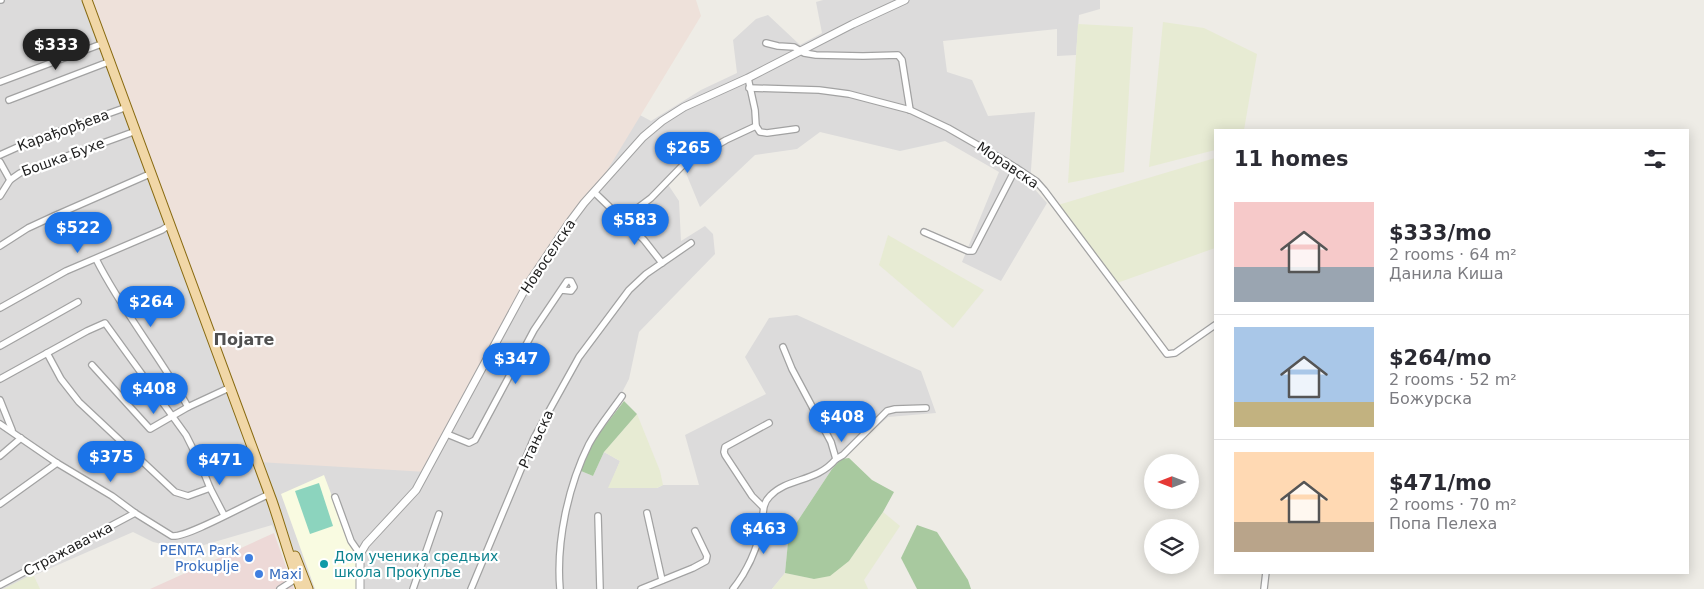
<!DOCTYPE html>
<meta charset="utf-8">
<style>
:root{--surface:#fff;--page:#f2f2f3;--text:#2b2b33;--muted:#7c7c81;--line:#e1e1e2;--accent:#1a73e8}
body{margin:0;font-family:"DejaVu Sans",sans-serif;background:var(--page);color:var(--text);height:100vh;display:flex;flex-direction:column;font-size:19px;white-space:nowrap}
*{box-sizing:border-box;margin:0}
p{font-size:16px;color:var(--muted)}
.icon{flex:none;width:28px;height:28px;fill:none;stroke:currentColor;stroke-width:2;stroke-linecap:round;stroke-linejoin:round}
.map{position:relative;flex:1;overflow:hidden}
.sheet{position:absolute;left:1214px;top:129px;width:475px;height:445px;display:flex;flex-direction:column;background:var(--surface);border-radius:0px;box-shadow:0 2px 12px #0003}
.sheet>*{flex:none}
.needle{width:32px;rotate:270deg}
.buttons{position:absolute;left:1144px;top:454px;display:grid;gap:10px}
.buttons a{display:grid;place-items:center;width:55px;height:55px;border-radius:50%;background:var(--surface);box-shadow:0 2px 12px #0003;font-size:25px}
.price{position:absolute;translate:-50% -42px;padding:0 11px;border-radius:18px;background:var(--accent);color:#fff;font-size:16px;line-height:32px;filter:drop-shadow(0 1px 2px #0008)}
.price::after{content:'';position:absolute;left:50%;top:30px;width:15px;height:11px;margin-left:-8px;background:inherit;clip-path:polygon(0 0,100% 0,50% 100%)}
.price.current{background:#222;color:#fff}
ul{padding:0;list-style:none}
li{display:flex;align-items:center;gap:15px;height:125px;padding:0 20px}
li+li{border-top:1px solid var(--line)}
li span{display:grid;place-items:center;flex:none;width:140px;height:100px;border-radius:0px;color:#555}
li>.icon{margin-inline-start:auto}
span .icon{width:60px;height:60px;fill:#fffc;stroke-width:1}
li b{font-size:21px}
h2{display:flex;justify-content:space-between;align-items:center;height:60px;padding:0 20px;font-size:21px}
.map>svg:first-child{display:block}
.residential{fill:#dcdbdb}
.commercial{fill:#edd9d7}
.education{fill:#f9fbe1}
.military{fill:#eee1da}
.farmland{fill:#e7ebd3}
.forest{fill:#a8c99f}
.pitch{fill:#8cd4be}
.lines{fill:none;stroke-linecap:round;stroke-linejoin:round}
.minor-casing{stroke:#a2a2a2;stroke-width:8}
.tertiary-casing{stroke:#a2a2a2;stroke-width:9}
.primary-casing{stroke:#886a11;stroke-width:11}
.minor{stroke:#fff;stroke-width:5.5}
.tertiary{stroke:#fff;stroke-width:7}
.primary{stroke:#f1d7a7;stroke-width:9}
.shop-dot{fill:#3f7fe0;stroke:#fff;stroke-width:2}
.culture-dot{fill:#0f9aa8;stroke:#fff;stroke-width:2}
.labels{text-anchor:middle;stroke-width:4.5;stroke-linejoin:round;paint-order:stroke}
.street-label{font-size:14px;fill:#1e1e1e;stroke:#fff}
.shop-label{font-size:14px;fill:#366cbe;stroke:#fff;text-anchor:end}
.culture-label{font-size:14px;fill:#0d838f;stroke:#fff;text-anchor:start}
.quarter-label{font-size:16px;font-weight:bold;fill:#515151;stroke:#fff}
</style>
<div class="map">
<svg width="1704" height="589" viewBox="0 0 1704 589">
<rect width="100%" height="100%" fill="#eeece6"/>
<!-- residential -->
<polygon class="residential" points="0,0 233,0 612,100 651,121 701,90 737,73 733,40 756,19 768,15 800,45 822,33 816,2 823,0 1100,0 1100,9 1079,15 1076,55 1057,56 1057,29 943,41 947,72 972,80 988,116 1035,112 1030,184 1047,203 1001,281 962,262 999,172 945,141 900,151 820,132 797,149 755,155 700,207 683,166 667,183 679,201 681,241 705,226 713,234 715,254 639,332 629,379 581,471 593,476 604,452 620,461 609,488 657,488 663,485 699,485 685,435 766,394 745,357 769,318 797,315 921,371 936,413 888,417 841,459 832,469 795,525 788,542 785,573 772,589 301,589 272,525 187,550 153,542 133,532 3,589 0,589"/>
<!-- commercial -->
<polygon class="commercial" points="274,533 294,589 150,589"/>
<!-- education -->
<polygon class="education" points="324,475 347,536 357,553 358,589 315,589 281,494"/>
<!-- military -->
<polygon class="military" points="87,0 696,0 701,16 594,192 526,287 427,472 258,462"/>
<!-- farmland -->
<g class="farmland">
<polygon points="1163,22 1204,28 1257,54 1244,130 1215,130 1215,150 1149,167"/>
<polygon points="1078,24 1133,27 1124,172 1068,183"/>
<polygon points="1215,158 1215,248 1117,283 1058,205"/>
<polygon points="888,235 984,290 953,328 879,265"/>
<polygon points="637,414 660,471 663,485 657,488 608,488 620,461 604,452"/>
<polygon points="883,512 900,526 864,580 868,589 772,589 785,573 814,579 849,561"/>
<polygon points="33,574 40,589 3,589"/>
</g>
<!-- forest -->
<g class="forest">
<polygon points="624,401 637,414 604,452 593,476 581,471 591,444"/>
<polygon points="849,458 872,480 894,492 883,512 849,561 830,576 814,579 785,573 788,542 773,534 781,521 795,525 832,469 841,459"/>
<polygon points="917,525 937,532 968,580 971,589 917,589 901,558"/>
</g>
<!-- pitch -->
<polygon class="pitch" points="319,483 333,526 310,534 295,491"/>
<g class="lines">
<!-- minor casing -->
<g class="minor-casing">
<g id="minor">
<polyline points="0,0 1,0"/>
<polyline points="766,43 778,46 794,47 804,53 816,55 863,56 898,55 902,60 910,110"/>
<polyline points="748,78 755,110 756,126 760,132 767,133 796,129"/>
<polyline points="0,82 104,43"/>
<polyline points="749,88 819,90 849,94 910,110 948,128 1007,162 1036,181 1044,190 1167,354 1175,353 1215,325"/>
<polyline points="9,100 111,61"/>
<polyline points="0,155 29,142 127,107"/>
<polyline points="0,162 10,180"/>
<polyline points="594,192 644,240 662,263"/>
<polyline points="0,196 10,180 20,173 136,131"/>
<polyline points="623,219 651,198 684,164 726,140 756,126"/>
<polyline points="924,232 968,251 973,251 1016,168"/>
<polyline points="0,246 28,228 54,216 152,173"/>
<path d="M96,259C122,311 160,356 188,407"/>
<polyline points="0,308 66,271 162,230 171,224"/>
<polyline points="0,346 78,302"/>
<polyline points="47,353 61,379 79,402 175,492 188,496 210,488"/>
<polyline points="92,365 150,429 188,407 231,387"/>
<polyline points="0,379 87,331 105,323 186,435 200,463 210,488 224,515"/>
<polyline points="0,400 12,430"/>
<path d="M0,424L57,463L112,496L135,513L172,536C187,538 250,502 270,494"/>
<polyline points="447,434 469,443 475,440 534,330 567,281 571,281 574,287 571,291 562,290"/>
<polyline points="0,456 21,438"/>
<polyline points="836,459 843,455 887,411 895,409 926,408"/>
<polyline points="335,497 351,541 360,554"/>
<polyline points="0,504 57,463"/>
<polyline points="763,507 752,496 725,455 724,452 725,447 769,423"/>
<polyline points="647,513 662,580"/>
<polyline points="598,516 600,589"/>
<polyline points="0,585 135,513"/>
<polyline points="280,589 297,578"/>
<polyline points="413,589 439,514"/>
<polyline points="471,589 534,438 579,357 629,290 646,274 691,243"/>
<path d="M560,589C556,542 568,486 589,444C598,427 611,412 622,396"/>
<polyline points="641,589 693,568 706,561 707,556 695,531"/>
<path d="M733,589C748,570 757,549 762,526C764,515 761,505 770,496C788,477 816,483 836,459L831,442L792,369L783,347"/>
<polyline points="1264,589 1266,572"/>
</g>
</g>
<!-- tertiary casing -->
<g class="tertiary-casing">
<polyline id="tertiary" points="360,589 360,554 366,544 416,490 526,287 569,223 584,203 643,137 662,121 684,107 748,78 853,24 905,0"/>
</g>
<!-- primary casing -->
<g class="primary-casing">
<g id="primary">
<path d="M87,0L272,501C282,530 290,560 301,589"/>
<polyline points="295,556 308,589"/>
</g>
</g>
<!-- minor -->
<use href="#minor" class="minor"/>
<!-- tertiary -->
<use href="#tertiary" class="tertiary"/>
<!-- primary -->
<use href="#primary" class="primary"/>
</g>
<!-- markers -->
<g class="shop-dot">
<circle cx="249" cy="558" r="5"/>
<circle cx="259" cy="574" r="5"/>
</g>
<circle class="culture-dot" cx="324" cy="564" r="5"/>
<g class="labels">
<!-- street labels -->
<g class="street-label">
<text transform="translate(63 130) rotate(-20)" y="5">Карађорђева</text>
<text transform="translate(63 157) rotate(-20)" y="5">Бошка Бухе</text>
<text transform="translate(1008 165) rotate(34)" y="5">Моравска</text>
<text transform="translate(548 256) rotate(-56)" y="5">Новоселска</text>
<text transform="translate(536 439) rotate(-65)" y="5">Ртањска</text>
<text transform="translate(68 549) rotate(-28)" y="5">Стражавачка</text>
</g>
<!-- shop labels -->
<g class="shop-label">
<text x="239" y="555">PENTA Park<tspan x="239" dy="16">Prokuplje</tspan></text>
<text x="269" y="579" text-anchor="start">Maxi</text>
</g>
<!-- culture labels -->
<g class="culture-label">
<text x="334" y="561">Дом ученика средњих<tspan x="334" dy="16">школа Прокупље</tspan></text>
</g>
<!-- quarter labels -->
<g class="quarter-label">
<text x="244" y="345">Појате</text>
</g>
</g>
</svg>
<div class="buttons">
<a><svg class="needle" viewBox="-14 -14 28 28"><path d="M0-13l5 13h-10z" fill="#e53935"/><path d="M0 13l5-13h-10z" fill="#7c7c81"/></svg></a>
<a><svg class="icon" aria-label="layers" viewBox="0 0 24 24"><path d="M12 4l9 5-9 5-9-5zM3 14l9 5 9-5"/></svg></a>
</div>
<b class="price current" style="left:56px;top:71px">$333</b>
<b class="price" style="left:688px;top:174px">$265</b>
<b class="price" style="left:635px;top:246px">$583</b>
<b class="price" style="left:78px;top:254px">$522</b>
<b class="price" style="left:151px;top:328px">$264</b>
<b class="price" style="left:516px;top:385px">$347</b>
<b class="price" style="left:154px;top:415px">$408</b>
<b class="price" style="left:842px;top:443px">$408</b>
<b class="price" style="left:111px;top:483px">$375</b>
<b class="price" style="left:220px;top:486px">$471</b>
<b class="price" style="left:764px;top:555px">$463</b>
<section class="sheet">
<h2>11 homes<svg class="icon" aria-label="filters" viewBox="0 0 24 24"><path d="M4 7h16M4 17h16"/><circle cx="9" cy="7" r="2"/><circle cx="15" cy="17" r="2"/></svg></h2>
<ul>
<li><span style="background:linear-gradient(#f6c9c9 65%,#9aa5b1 0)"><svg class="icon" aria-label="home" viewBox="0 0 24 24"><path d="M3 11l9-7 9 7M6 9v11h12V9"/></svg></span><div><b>$333/mo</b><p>2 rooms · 64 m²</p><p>Данила Киша</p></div></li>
<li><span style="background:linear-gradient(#a9c7e8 75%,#c2b280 0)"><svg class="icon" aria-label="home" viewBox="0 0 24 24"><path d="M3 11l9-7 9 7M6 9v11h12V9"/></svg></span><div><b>$264/mo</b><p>2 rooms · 52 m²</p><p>Божурска</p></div></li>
<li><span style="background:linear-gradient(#ffd9b3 70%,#b9a48a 0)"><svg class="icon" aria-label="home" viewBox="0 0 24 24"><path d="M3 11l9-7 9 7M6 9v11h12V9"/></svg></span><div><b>$471/mo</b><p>2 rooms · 70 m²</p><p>Попа Пелеха</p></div></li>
</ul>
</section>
</div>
